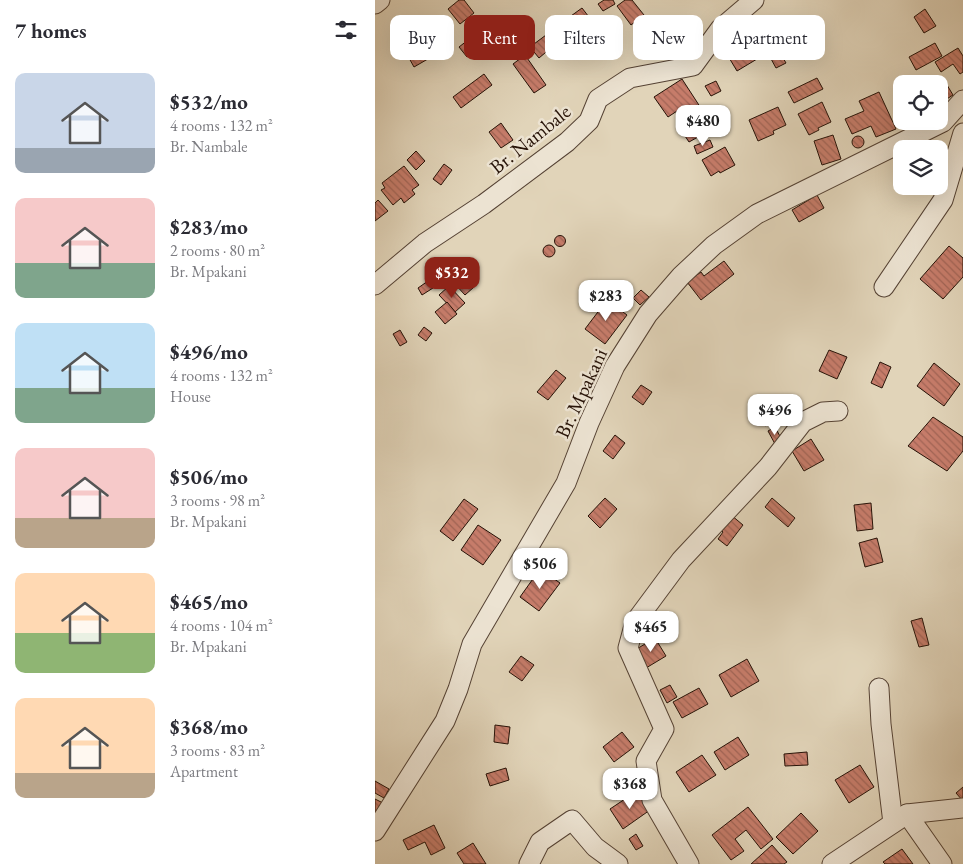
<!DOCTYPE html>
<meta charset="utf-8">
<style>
:root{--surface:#fff;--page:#f2f2f3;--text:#2b2b33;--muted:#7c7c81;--accent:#8f2418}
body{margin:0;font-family:"EB Garamond",serif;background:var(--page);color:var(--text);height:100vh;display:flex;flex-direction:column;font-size:19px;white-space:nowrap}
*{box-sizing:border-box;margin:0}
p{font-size:16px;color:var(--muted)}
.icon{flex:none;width:28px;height:28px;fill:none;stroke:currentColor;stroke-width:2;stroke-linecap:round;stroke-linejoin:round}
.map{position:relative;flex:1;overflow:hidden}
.sheet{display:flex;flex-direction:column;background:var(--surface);width:375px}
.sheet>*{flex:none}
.guide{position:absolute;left:15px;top:15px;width:475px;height:45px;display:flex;gap:10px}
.tools{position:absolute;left:518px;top:75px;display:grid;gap:10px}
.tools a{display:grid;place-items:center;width:55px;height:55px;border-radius:10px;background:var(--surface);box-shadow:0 5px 20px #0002;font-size:25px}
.price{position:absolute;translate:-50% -42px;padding:0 11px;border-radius:10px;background:#fff;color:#222;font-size:16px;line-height:32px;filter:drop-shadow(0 1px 2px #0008)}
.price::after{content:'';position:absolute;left:50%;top:30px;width:15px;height:11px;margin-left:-8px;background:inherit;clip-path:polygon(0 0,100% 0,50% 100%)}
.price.current{background:var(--accent);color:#fff}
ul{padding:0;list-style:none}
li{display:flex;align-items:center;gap:15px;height:125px;padding:0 15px}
li span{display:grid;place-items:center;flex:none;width:140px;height:100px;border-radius:10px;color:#555}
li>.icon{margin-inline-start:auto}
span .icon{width:60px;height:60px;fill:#fffc;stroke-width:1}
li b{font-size:21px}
h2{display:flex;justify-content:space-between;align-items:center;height:60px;padding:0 15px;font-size:21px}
.chip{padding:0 18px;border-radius:10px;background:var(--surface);box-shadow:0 5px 20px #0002;font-size:18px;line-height:45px}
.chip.current{background:var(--accent);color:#fff}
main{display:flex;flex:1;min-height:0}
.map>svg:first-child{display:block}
.building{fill:url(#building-back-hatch);stroke:#261207}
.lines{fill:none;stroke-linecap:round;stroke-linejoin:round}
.street-casing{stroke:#554234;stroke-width:21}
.street{stroke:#ece3d2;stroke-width:19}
.labels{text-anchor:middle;stroke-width:5;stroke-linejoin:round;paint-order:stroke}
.street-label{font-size:20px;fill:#261207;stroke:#ece3d2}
</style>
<main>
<section class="sheet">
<h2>7 homes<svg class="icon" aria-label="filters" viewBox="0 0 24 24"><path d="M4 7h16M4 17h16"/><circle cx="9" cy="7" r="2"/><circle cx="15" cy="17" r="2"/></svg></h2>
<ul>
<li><span style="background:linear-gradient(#c9d6e8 75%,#9aa5b1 0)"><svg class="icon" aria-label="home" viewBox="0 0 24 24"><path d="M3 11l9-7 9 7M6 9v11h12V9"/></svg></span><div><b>$532/mo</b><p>4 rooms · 132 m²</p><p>Br. Nambale</p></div></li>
<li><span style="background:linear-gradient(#f6c9c9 65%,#7fa58c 0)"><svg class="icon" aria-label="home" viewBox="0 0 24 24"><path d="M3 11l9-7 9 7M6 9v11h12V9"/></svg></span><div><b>$283/mo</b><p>2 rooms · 80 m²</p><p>Br. Mpakani</p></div></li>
<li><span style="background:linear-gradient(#bfe0f5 65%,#7fa58c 0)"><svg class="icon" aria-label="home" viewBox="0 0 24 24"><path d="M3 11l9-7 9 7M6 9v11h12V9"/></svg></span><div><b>$496/mo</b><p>4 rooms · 132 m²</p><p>House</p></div></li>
<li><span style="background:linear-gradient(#f6c9c9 70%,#b9a48a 0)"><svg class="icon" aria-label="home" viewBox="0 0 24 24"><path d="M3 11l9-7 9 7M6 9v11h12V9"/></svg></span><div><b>$506/mo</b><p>3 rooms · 98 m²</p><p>Br. Mpakani</p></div></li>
<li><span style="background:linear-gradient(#ffd9b3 60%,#8fb573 0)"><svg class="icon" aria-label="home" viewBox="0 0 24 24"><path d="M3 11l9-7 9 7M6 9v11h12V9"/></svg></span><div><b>$465/mo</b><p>4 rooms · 104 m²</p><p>Br. Mpakani</p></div></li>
<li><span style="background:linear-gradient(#ffd9b3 75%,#b9a48a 0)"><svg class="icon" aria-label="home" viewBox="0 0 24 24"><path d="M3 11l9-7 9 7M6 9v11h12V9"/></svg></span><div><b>$368/mo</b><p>3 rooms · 83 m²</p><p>Apartment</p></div></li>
</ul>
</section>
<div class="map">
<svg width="588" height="864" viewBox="0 0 588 864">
<defs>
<pattern id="building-back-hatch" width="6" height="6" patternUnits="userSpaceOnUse" patternTransform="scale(1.25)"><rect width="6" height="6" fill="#c67c6a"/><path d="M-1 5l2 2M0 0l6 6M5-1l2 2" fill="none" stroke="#a16455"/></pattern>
</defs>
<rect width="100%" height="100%" fill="#e1d4b9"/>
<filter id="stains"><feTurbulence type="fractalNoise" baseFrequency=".004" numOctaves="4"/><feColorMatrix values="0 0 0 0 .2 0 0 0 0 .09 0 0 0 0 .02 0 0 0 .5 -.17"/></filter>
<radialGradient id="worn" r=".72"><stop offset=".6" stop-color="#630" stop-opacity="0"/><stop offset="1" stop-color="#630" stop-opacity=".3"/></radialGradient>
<!-- building -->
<g class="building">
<polygon points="84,0 89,0 99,13 85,24 73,9"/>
<polygon points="229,0 238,0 240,4 228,11 223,4"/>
<polygon points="250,0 257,0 269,15 256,25 242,6"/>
<polygon points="207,8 217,21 199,34 189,21"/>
<polygon points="550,9 561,26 549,33 539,17"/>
<polygon points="412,20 423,41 404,51 411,63 401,68 383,35"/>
<polygon points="43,30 58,56 39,67 24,40"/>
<polygon points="175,32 183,42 164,58 155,47"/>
<polygon points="371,39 382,59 362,71 350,51"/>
<polygon points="93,40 101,50 92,57 84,47"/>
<polygon points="560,43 567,56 541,70 534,57"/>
<polygon points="583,48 588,56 588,72 585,74 578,64 566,72 560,62"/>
<polygon points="150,55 171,85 159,93 138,64"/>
<polygon points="109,74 117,85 86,108 78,97"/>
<polygon points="442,78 448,89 419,103 413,92"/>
<polygon points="307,79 333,119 321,127 308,107 293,117 279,97"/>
<polygon points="569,80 578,95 564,104 564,84 562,84"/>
<polygon points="341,81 346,91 336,96 330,86"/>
<polygon points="504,92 521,129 501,137 496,126 477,134 470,119 489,111 484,101"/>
<polygon points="447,102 456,122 443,128 444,130 434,135 423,114"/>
<polygon points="403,107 411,125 398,131 399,134 383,141 374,120"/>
<polygon points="337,121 341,127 314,142 310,136"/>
<polygon points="126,123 138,140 126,148 114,132"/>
<polygon points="458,135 466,159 447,165 439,141"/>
<circle cx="483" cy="142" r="6"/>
<polygon points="335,140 338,147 322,154 319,146"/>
<polygon points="350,147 360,165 345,173 344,171 336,176 327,160"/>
<polygon points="41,151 50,161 41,170 32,160"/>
<polygon points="566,160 576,171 564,182 564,163"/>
<polygon points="69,164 77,170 66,185 58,179"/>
<polygon points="29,166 44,185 37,190 40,194 29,203 26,198 18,205 6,190 10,188 7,183"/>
<polygon points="442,195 449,208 424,222 417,210"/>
<polygon points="3,200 13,211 0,221 0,203"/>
<circle cx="185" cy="241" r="5.5"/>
<circle cx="174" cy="251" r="6"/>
<polygon points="574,246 588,258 588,277 568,299 545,279"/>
<polygon points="349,261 359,274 326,300 312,282 326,272 329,276"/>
<polygon points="87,275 99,287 90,295 79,283"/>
<polygon points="53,281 58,288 47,295 43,288"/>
<polygon points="74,286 90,303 80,312 64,295"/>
<polygon points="266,290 274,297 265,305 258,298"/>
<polygon points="232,300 252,315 230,344 210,329"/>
<polygon points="72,302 82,314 70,324 60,312"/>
<polygon points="49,327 57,333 51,341 43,335"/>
<polygon points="25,330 32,342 25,346 18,334"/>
<polygon points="454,350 472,357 462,379 444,371"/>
<polygon points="505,362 516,367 507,388 496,383"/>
<polygon points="559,363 585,384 569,406 542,386"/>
<polygon points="181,370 191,378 173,400 162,392"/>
<polygon points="266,385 277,392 268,405 257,397"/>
<polygon points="404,403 410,412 390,426 384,417"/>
<polygon points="558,417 588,437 588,451 572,471 533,446"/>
<polygon points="400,427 407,440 400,444 393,431"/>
<polygon points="240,435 250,443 238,459 228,451"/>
<polygon points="436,439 449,460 429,471 417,451"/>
<polygon points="230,498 242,509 225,528 213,516"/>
<polygon points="397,498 420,518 413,527 390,507"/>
<polygon points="89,499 103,509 78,541 65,531"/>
<polygon points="496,503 498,529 482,531 479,505"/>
<polygon points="356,515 368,525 352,546 343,539 348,532 345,529"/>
<polygon points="103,525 126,540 108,565 86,550"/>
<polygon points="502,538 508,562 490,567 484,543"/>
<polygon points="165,569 185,583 164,611 145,597"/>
<polygon points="547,618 554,645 544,647 536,621"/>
<polygon points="280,638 291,656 271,668 260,650"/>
<polygon points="146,656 159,665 147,681 134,672"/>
<polygon points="372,659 384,681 356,697 344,675"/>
<polygon points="295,685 302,697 292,703 285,690"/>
<polygon points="324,688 333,704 307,718 298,702"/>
<polygon points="120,725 135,727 133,744 119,742"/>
<polygon points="247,732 259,747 239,762 228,747"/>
<polygon points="363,737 374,755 350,770 339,752"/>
<polygon points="432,752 433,765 410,766 409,754"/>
<polygon points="327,755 341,775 314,792 301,772"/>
<polygon points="485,765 499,787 474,803 460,780"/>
<polygon points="131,768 134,780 115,786 111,774"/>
<polygon points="0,781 14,789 9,798 0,793"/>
<polygon points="588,787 588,801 581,793"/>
<polygon points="262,791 275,810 248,829 235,809"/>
<polygon points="0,799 8,803 0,815"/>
<polygon points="373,807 398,839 386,849 371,830 360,839 369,851 356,860 337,835"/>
<polygon points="426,813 443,831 418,854 401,837"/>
<polygon points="59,825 70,848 56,855 50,842 33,850 28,840"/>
<polygon points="261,834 268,846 261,850 254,839"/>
<polygon points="98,843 111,864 89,864 82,853"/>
<polygon points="397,845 412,862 409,864 376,864"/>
<polygon points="527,849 538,864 510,864 508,862"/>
</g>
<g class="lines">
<!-- street casing -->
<g class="street-casing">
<g id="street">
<polyline points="0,4 5,0"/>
<polyline points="0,285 50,243 109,204 192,142 214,121 223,99 255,78 318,66 345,29 379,0"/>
<polyline points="509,287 568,200 588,133"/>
<polyline points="504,688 506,724 518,823"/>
<polyline points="532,814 567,864"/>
<polyline points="0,831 70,721 83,689 97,644 191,483 214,423 240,366 273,314 306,276 339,245 382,214 568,122 588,100"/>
<polyline points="154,864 165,842 197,820 220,847 243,864"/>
<polyline points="314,864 277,800 271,761 289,729 253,648 260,622 306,560 393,467 428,422 448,412 463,411"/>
<polyline points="457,864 532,814 588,808"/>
</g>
</g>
<!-- street -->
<use href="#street" class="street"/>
</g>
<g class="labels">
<!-- street labels -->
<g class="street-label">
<text transform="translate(155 139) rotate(-39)" y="7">Br. Nambale</text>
<text transform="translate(206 393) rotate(-65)" y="7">Br. Mpakani</text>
</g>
</g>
<rect width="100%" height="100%" filter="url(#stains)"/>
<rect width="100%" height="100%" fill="url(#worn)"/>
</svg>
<div class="tools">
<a><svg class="icon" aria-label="locate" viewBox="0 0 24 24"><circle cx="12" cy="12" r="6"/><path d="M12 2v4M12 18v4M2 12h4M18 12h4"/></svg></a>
<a><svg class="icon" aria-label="layers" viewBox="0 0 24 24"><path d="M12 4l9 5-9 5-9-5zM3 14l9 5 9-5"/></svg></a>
</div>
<b class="price" style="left:328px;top:147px">$480</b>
<b class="price current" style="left:77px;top:299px">$532</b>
<b class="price" style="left:231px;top:322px">$283</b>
<b class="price" style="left:400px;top:436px">$496</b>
<b class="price" style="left:165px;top:590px">$506</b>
<b class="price" style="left:276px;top:653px">$465</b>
<b class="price" style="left:255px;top:810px">$368</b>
<div class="guide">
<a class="chip">Buy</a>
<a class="chip current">Rent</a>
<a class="chip">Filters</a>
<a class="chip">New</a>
<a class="chip">Apartment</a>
</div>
</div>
</main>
